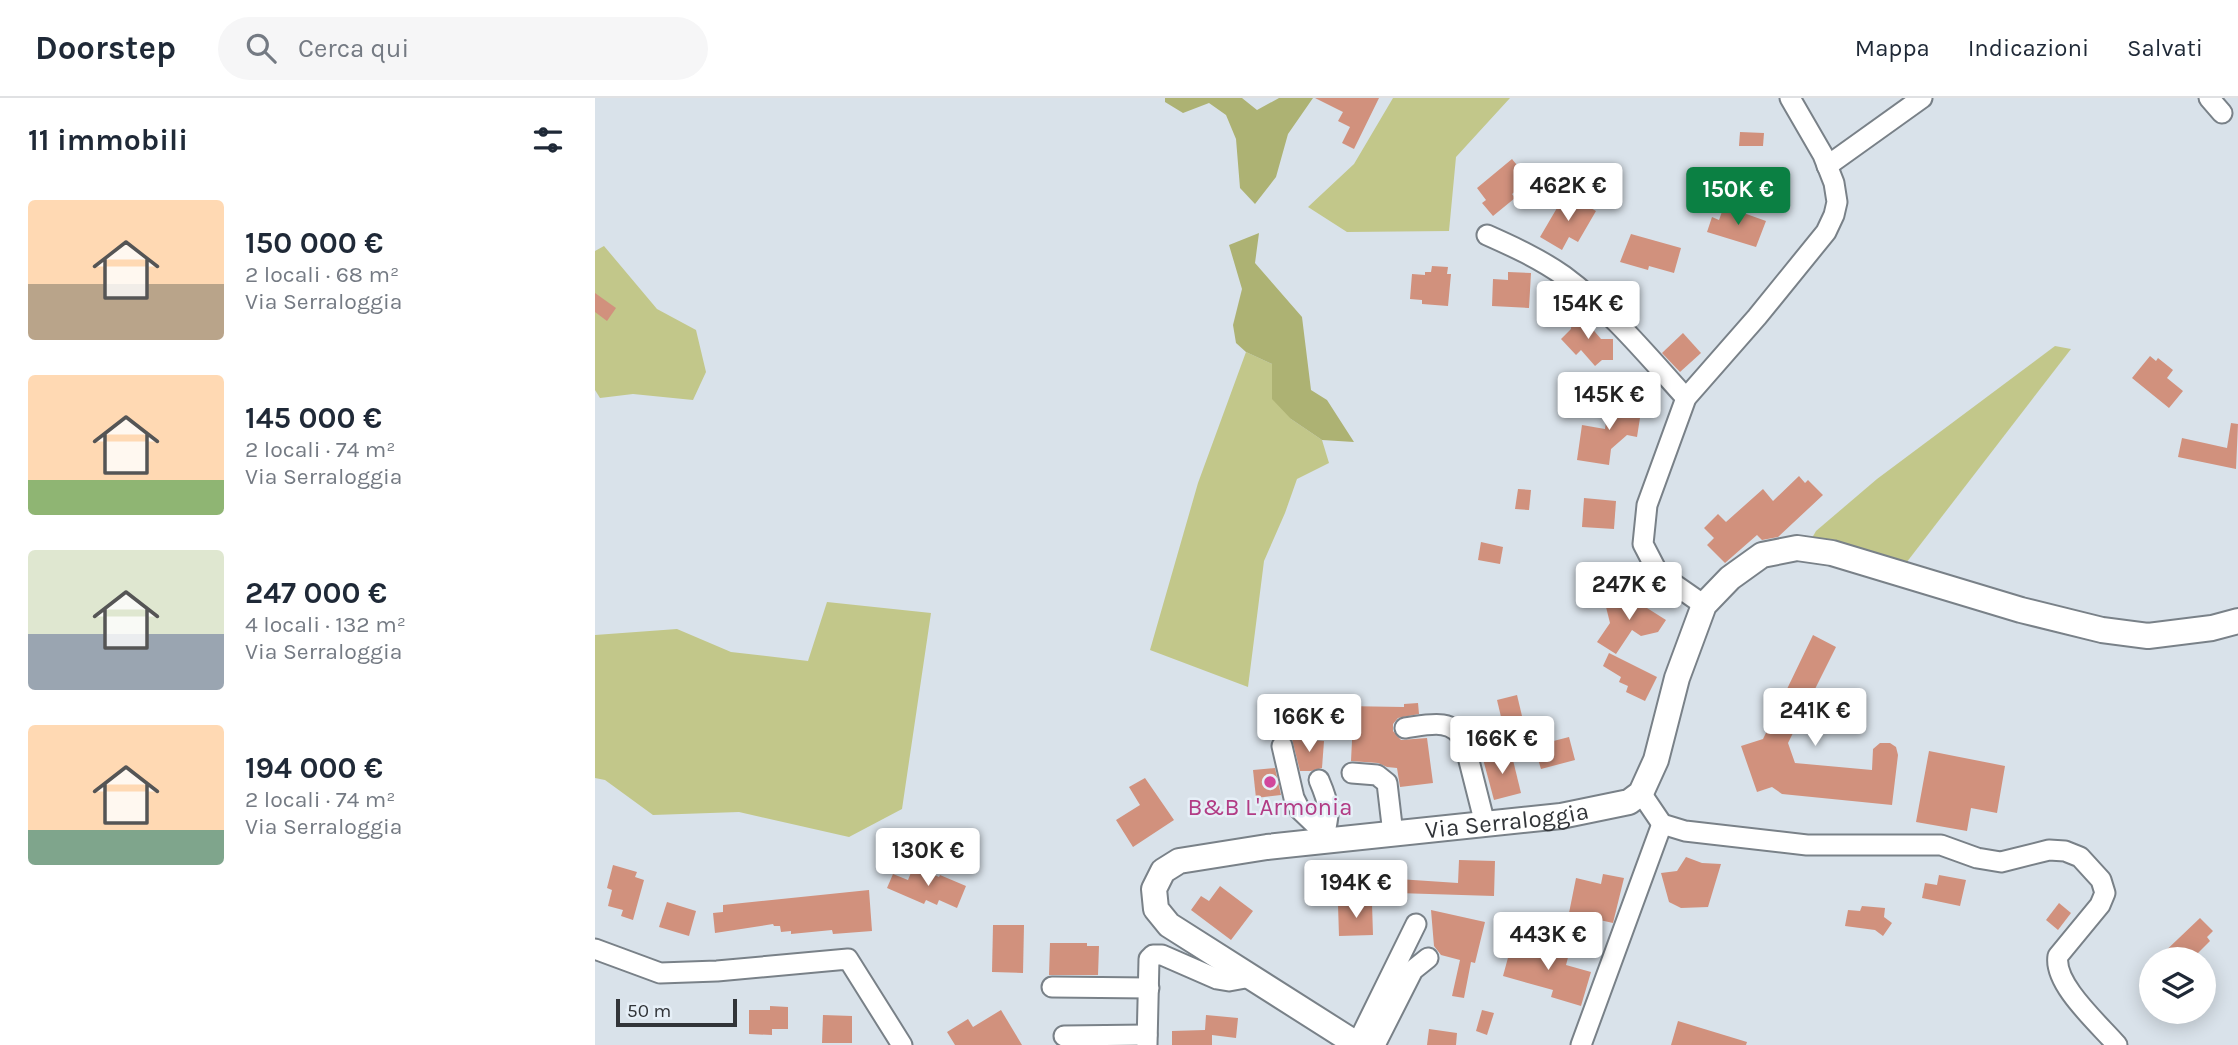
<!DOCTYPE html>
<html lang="it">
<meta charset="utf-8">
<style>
:root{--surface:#fff;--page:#f6f6f7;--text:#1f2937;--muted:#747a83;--line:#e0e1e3;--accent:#0b8043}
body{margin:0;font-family:Karla,sans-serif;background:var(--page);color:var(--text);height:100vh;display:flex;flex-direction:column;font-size:26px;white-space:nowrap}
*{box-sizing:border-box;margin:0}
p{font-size:23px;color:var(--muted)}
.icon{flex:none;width:38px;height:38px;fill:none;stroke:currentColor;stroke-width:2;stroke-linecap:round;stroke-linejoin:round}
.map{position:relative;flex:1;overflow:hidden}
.side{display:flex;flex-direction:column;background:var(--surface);width:595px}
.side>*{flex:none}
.fabs{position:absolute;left:1544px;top:849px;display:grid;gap:14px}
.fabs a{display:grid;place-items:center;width:77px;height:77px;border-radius:50%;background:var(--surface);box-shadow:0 4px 18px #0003;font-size:35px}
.scale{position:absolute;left:21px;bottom:18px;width:121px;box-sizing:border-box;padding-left:7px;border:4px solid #313438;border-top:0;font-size:19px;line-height:24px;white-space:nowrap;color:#313438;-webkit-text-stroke:5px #e6eff7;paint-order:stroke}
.price{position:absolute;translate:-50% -60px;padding:0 16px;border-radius:7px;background:#fff;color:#222;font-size:23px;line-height:46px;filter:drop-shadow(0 2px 4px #0008)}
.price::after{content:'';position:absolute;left:50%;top:42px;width:21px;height:16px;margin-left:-10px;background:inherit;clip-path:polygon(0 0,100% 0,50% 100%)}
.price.selected{background:var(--accent);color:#fff}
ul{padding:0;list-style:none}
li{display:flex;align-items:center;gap:21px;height:175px;padding:0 28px}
li span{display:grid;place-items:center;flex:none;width:196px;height:140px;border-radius:7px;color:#555}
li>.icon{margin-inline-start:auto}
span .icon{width:84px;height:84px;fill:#fffc;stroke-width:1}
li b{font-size:30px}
h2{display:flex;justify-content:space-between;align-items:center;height:84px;padding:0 28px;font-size:30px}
header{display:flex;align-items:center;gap:42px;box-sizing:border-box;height:98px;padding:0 35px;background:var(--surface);border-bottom:2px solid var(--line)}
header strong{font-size:33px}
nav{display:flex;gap:38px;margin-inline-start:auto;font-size:24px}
.search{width:490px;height:63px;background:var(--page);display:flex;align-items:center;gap:18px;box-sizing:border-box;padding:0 24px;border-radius:38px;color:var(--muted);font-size:26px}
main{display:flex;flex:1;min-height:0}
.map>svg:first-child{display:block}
.green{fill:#c2c78a}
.forest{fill:#adb273}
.building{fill:#d1917d}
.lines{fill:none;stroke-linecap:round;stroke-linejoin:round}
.minor-casing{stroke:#798188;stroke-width:23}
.major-casing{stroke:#798188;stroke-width:28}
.minor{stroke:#fff;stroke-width:19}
.major{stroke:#fff;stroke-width:24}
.hotel-dot{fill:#d1479c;stroke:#e6eff7;stroke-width:2.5}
.labels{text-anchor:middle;stroke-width:5;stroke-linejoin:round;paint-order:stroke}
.hotel-label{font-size:24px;fill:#b23c85;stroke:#e6eff7}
.street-label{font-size:24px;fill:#313438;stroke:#e6eff7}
</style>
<header>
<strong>Doorstep</strong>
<div class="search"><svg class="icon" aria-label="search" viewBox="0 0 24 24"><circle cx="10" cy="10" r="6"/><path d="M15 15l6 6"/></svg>Cerca qui</div>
<nav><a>Mappa</a><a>Indicazioni</a><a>Salvati</a></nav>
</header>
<main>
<section class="side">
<h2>11 immobili<svg class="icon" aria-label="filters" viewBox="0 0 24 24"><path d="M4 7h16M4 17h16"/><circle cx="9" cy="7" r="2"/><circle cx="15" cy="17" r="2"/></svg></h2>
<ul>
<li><span style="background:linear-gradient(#ffd9b3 60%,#b9a48a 0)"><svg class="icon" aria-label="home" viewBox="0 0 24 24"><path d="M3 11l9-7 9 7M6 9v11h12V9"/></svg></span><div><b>150 000 €</b><p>2 locali · 68 m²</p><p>Via Serraloggia</p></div></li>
<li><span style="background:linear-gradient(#ffd9b3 75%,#8fb573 0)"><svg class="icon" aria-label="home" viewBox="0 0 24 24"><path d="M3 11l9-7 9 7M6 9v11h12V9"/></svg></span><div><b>145 000 €</b><p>2 locali · 74 m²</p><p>Via Serraloggia</p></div></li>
<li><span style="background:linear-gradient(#dfe7d0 60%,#9aa5b1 0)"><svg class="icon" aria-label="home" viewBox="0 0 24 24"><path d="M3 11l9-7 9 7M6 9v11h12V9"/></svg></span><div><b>247 000 €</b><p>4 locali · 132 m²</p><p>Via Serraloggia</p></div></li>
<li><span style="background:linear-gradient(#ffd9b3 75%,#7fa58c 0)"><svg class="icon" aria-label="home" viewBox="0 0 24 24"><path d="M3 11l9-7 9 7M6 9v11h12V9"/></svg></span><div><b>194 000 €</b><p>2 locali · 74 m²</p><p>Via Serraloggia</p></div></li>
</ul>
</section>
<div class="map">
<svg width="1643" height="947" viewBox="0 0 1643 947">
<rect width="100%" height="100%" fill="#d9e2ea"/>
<!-- green -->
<g class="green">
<polygon points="798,0 915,0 861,59 854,133 752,134 713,109 759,66"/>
<polygon points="9,148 62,211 101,232 111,274 98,302 38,296 5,300 0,292 0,153"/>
<polygon points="1460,248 1476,251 1308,469 1213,447 1221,433 1282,381"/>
<polygon points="651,254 677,266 696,321 727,342 734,365 702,381 690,415 669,463 653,589 555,552 603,385"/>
<polygon points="232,504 336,515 307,711 254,739 144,714 58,717 10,682 0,680 0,537 82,531 136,554 213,563"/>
</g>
<!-- forest -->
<g class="forest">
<polygon points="570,0 647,0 662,12 684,0 718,0 693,36 681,79 660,106 645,90 641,41 631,17 614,5 588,15 570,4"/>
<polygon points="664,135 660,165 707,219 716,292 732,302 759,344 727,342 696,321 677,301 677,266 651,254 641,245 638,227 647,191 634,147"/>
</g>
<!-- building -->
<g class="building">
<polygon points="720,0 784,0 759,51 747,45 755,29 743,23 748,14"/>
<polygon points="1145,34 1169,35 1168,48 1144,48"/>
<polygon points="917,61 934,82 917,96 920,100 898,118 887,105 891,102 882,90"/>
<polygon points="969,98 976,102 978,100 1001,113 983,144 974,139 967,152 945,139"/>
<polygon points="1129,108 1171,123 1161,149 1112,134 1117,119 1124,122"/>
<polygon points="1036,136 1086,150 1079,175 1054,168 1053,172 1025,164"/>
<polygon points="837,168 853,169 852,176 856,176 853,208 827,206 827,202 815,201 817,176 830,177 830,174 836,174"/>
<polygon points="913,174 936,175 934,210 897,208 898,181 913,182"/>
<polygon points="0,195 21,210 12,223 0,214"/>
<polygon points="977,219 995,219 995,228 1006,241 1018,241 1018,262 1007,262 1000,268 986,252 981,257 966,241 976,231"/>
<polygon points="1088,235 1106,255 1085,274 1067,255"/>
<polygon points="1555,258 1561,263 1563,260 1578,272 1572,280 1588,293 1574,310 1537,280"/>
<polygon points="1014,302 1047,307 1042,339 1032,337 1016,351 1014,367 982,362 987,327 1010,331"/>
<polygon points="1636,325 1643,326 1641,371 1583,359 1587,340 1632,350"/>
<polygon points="1204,378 1210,385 1213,382 1228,397 1183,439 1167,442 1162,437 1130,465 1112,447 1119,440 1109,430 1123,416 1131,424 1168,391 1178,403"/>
<polygon points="923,391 936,392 934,412 920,411"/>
<polygon points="989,400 1021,403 1019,431 987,429"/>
<polygon points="886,444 908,449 905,466 883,462"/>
<polygon points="1049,497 1052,510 1071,522 1063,534 1046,538 1037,532 1021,556 1002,544 1015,525 1011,509 1027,506 1026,502"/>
<polygon points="1218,537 1241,549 1193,645 1200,665 1277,672 1278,651 1285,645 1295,645 1301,649 1303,657 1297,707 1187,696 1177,689 1162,694 1146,648 1168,641"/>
<polygon points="1014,555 1062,579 1050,603 1031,594 1033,588 1024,584 1026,579 1008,568"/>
<polygon points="922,597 927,618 907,623 902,602"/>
<polygon points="823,605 824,616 803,620 798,626 798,633 806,642 832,640 838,685 805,689 802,670 792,669 783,665 756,663 758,622 747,621 748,608 809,609 809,606"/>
<polygon points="974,639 980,662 946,671 939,648"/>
<polygon points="697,641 729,643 727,670 716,673 705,673"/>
<polygon points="1334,653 1410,668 1402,715 1376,710 1372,733 1321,724"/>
<polygon points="916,654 926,695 899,702 888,661"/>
<polygon points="680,670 686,697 661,700 658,672"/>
<polygon points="550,680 579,722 538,749 521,722 545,707 534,689"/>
<polygon points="1091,759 1107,765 1126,766 1113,809 1086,810 1074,804 1066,775 1082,773"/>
<polygon points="864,762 900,763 899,798 802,795 803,781 863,785"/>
<polygon points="18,767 42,774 40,779 49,782 38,822 26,818 28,812 13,808 17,792 12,790"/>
<polygon points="317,772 327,776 329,772 344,779 345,777 371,788 362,810 344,802 342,807 331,802 329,806 292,790 298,776 313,782"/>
<polygon points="1008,776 1029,780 1018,825 974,815 981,780 1006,786"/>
<polygon points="1344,777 1371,782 1365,808 1327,800 1330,785 1342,787"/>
<polygon points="625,788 658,813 636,842 596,812 606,798 614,803"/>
<polygon points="274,792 277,833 238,836 237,832 196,836 196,833 186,834 185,828 179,828 178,826 120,835 118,815 128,814 128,807"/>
<polygon points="72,804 101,813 94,838 64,829"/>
<polygon points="1464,805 1476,815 1463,832 1451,822"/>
<polygon points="777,806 778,837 744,838 743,807"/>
<polygon points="1267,808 1290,810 1289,819 1297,825 1288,838 1280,832 1250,828 1253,812 1265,813"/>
<polygon points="836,812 890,824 880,865 876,864 869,900 857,898 865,862 846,857 839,848"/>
<polygon points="1605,820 1618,833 1612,839 1615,843 1597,861 1562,861"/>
<polygon points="398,827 429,827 428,875 397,874"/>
<polygon points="947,844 975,852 971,867 996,874 986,908 956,899 958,892 908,878 917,845 945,854"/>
<polygon points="455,845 492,845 492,848 504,848 503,877 454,877"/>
<polygon points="175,908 193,909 193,931 177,931 177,937 154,936 154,912 175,912"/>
<polygon points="406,912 427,947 360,947 352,934 373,921 378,929"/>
<polygon points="887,912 899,915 892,937 881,933"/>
<polygon points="228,917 257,918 257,945 227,945"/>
<polygon points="611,917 643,920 641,940 617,937 617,947 577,947 577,933 610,932"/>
<polygon points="1083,923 1152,944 1151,947 1076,947"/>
<polygon points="834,931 862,935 861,947 832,947"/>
</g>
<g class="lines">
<!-- minor casing -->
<g class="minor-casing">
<g id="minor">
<polyline points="1614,0 1627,15"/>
<polyline points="1232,68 1327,0"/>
<path d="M892,137C919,149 945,161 969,178C1015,212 1052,257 1091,300"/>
<polyline points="1109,507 1063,475 1048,446 1052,407 1091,300 1162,219 1231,134 1239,117 1242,104 1239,85 1228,57 1195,0"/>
<path d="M810,630C832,627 858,619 869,643L890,726"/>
<polyline points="687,648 699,700 705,712 730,736"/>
<polyline points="757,675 782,677 792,685 798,736"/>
<path d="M724,682C736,710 735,714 728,743"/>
<path d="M1046,695L1067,726L1090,733L1212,747H1346L1382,760L1406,764L1454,752L1470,753L1485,759L1506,782L1510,795L1505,807L1463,858C1458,886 1504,926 1522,947"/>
<polyline points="0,851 65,875 122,873 253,861 307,947"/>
<polyline points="457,889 554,890"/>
<polyline points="469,938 552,937"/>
<polyline points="762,946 821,826"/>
<polyline points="552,947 554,861 558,857 567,857 622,881 634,883 656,879"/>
<polyline points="780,947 818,872 833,860"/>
<polyline points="986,947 1067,726"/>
</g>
</g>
<!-- major casing -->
<g class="major-casing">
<g id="major">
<path id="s1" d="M763,947L574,827L561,811L559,791L568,773L584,763L672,749L966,718L1034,704L1046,695L1061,662L1082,580L1109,507L1135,480L1167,457L1202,450L1237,455L1426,512L1507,532L1553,538L1617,530L1643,523"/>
</g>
</g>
<!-- minor -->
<use href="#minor" class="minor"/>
<!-- major -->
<use href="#major" class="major"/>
</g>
<!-- markers -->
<circle class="hotel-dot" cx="675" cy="684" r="7"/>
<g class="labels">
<!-- hotel labels -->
<g class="hotel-label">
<text x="675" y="717">B&amp;B L'Armonia</text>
</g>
<!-- street labels -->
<g class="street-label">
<text dy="8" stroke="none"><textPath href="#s1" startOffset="634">Via Serraloggia</textPath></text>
</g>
</g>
</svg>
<div class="fabs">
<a><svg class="icon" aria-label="layers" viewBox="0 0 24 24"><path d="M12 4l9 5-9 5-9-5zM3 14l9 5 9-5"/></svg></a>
</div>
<div class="scale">50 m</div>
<b class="price" style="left:973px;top:125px">462K €</b>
<b class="price selected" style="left:1143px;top:129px">150K €</b>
<b class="price" style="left:993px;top:243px">154K €</b>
<b class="price" style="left:1014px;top:334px">145K €</b>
<b class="price" style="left:1034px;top:524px">247K €</b>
<b class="price" style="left:1220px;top:650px">241K €</b>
<b class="price" style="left:714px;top:656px">166K €</b>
<b class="price" style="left:907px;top:678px">166K €</b>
<b class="price" style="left:333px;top:790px">130K €</b>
<b class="price" style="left:761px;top:822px">194K €</b>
<b class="price" style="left:953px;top:874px">443K €</b>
</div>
</main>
